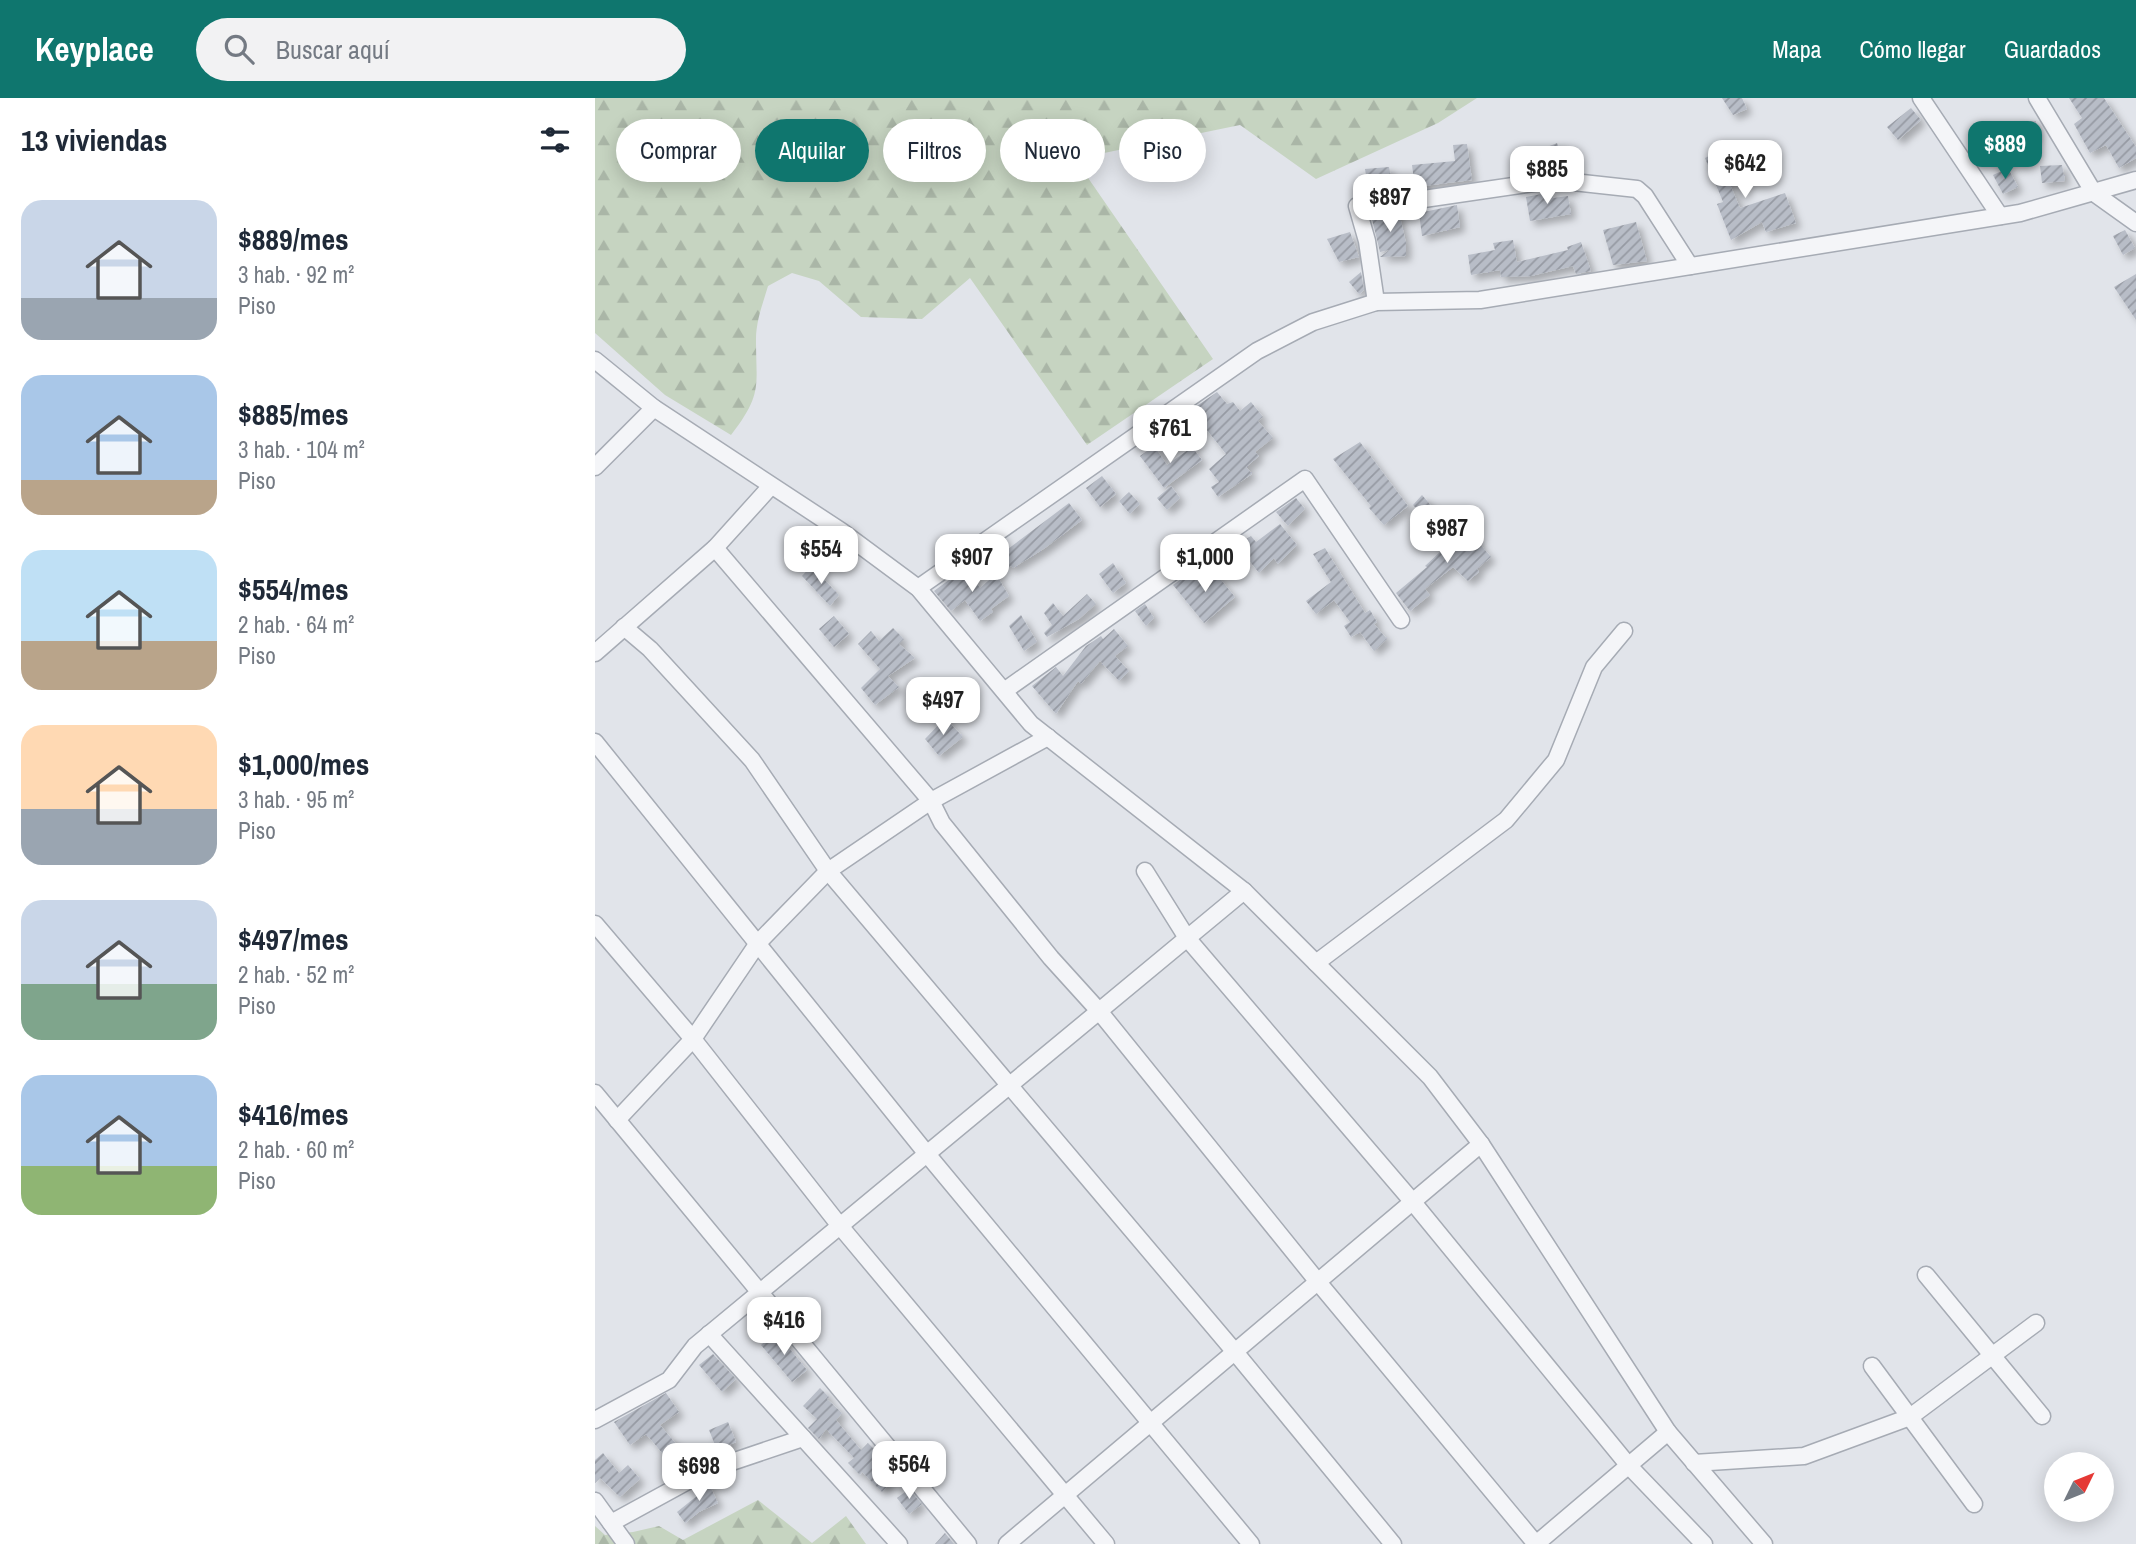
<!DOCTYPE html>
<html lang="es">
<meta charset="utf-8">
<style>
:root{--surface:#fff;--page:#f2f2f3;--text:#1f2937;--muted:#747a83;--accent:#0f766e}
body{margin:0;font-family:"Archivo Narrow",sans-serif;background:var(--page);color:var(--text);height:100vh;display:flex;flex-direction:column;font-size:26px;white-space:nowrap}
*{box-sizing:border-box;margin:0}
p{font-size:23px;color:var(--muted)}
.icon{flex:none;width:38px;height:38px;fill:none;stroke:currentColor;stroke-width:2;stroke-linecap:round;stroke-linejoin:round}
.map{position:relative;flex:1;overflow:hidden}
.details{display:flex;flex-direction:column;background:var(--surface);width:595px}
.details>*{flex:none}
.guide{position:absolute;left:21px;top:21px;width:665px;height:63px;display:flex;gap:14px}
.needle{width:46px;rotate:47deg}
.fabs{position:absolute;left:1449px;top:1354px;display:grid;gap:14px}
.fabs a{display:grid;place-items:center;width:70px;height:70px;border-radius:50%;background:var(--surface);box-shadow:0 4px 18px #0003;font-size:35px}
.price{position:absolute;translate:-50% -60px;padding:0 16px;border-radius:14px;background:#fff;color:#222;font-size:23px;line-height:46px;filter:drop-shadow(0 2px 4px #0008)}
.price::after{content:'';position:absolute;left:50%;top:42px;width:21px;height:16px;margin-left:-10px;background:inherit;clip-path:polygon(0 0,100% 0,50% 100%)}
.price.selected{background:var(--accent);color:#fff}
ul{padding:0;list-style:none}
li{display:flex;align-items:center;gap:21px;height:175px;padding:0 21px}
li span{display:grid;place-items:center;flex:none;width:196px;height:140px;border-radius:21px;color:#555}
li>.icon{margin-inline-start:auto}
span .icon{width:84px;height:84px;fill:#fffc;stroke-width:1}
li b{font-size:30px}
h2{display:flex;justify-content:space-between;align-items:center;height:84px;padding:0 21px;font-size:30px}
.pill{padding:0 24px;border-radius:32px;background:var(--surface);box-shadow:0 4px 18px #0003;font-size:24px;line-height:63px}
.pill.selected{background:var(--accent);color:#fff}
header{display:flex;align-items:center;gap:42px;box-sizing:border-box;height:98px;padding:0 35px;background:var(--accent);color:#fff}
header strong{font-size:33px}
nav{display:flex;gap:38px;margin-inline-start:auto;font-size:24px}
.search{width:490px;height:63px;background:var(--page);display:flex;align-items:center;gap:18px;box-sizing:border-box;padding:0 24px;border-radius:38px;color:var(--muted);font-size:26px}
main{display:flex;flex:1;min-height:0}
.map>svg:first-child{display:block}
.forest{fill:url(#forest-firs)}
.building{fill:url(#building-hatch);filter:url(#shadow)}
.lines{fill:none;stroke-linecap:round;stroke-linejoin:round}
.minor-casing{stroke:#a6abb4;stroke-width:19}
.minor{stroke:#f4f5f8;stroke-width:16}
</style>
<header>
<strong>Keyplace</strong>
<div class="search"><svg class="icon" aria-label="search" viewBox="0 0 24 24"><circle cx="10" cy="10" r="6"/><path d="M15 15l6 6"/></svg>Buscar aquí</div>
<nav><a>Mapa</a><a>Cómo llegar</a><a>Guardados</a></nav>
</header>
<main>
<section class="details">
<h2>13 viviendas<svg class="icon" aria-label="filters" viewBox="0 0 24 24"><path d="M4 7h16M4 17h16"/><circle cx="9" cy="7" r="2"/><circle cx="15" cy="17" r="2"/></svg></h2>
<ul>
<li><span style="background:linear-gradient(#c9d6e8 70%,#9aa5b1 0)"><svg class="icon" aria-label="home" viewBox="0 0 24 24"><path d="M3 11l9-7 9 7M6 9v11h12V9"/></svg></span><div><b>$889/mes</b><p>3 hab. · 92 m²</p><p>Piso</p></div></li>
<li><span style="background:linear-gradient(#a9c7e8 75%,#b9a48a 0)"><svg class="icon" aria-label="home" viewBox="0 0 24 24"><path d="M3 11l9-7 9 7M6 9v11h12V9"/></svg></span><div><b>$885/mes</b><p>3 hab. · 104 m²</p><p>Piso</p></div></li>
<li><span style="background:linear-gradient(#bfe0f5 65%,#b9a48a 0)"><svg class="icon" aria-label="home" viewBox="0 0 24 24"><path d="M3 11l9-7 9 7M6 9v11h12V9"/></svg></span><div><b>$554/mes</b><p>2 hab. · 64 m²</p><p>Piso</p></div></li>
<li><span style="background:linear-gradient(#ffd9b3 60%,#9aa5b1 0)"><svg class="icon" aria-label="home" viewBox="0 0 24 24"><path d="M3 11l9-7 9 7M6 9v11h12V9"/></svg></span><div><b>$1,000/mes</b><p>3 hab. · 95 m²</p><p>Piso</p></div></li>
<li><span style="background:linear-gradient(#c9d6e8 60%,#7fa58c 0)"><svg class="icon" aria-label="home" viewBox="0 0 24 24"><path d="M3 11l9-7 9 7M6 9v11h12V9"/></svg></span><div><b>$497/mes</b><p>2 hab. · 52 m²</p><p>Piso</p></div></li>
<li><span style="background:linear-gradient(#a9c7e8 65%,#8fb573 0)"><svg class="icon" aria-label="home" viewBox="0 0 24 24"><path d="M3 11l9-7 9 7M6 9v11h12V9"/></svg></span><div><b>$416/mes</b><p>2 hab. · 60 m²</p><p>Piso</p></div></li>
</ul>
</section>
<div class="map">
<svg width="1541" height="1446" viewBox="0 0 1541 1446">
<defs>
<pattern id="forest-firs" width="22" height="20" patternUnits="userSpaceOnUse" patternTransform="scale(1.75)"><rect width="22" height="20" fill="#c6d4c1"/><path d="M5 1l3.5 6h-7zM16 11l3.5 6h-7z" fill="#aab6a7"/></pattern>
<pattern id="building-hatch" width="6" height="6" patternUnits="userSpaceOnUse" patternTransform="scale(1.75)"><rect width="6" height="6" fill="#b8bdc7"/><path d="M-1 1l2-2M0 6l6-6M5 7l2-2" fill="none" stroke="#969aa3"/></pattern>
<filter id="shadow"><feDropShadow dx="5" dy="5" stdDeviation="3.5" flood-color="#0004"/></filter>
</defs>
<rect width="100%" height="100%" fill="#e1e4ea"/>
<!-- forest -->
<g class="forest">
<path d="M0,0H882L843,25L721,81L645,27L480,61L618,261L492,347L375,180L327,221L266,219L224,183L197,175L173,188C168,205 161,223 161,241C161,288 168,296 136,337L70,297L0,235Z"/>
<polygon points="163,1402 217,1445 251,1418 271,1446 0,1446 0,1428 10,1437 38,1434 64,1428 88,1442"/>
</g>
<!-- building -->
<g class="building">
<polygon points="1127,0 1147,0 1152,11 1138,17"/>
<polygon points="1474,0 1509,0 1541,49 1541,60 1524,70 1511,47 1495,55 1479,26 1487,20"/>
<polygon points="1316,10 1326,22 1303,42 1292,29"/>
<polygon points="1441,23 1441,39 1415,40 1415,25"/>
<polygon points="962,45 967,60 955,62 952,49"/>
<polygon points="872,46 877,82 820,89 817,67 860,63 858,47"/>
<polygon points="1134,48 1149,78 1134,84 1145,110 1190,95 1201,125 1171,134 1167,124 1136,142 1122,106 1128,104 1110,60"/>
<polygon points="1467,67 1470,83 1447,85 1445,68"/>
<polygon points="794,69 799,94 774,96 770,71"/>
<polygon points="1413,70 1423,89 1408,96 1398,77"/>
<polygon points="957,94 958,100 973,98 976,116 935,123 931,99"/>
<polygon points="862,107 865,129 827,138 824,115"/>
<polygon points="804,114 811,145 811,158 785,159 794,152 785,154 776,117"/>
<polygon points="1041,124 1052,163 1018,167 1008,132"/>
<polygon points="1530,132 1540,150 1528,157 1518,138"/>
<polygon points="755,134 764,159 744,164 732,141"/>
<polygon points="918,142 922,164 973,152 972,149 986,144 996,173 981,176 978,168 936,178 906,179 905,172 876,177 873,157 900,152 898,145"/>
<polygon points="766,174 769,192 764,196 754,184"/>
<polygon points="1541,176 1541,222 1519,189"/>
<polygon points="622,294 632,306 638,304 645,313 656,304 668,319 663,323 678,340 660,354 664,358 651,369 657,376 623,399 616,389 624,384 614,371 631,356 596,312"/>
<polygon points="765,344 813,408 789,427 774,410 776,408 738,361"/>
<polygon points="559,348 572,367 597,349 607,362 569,390 545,358"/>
<polygon points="507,378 521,396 505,409 491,390"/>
<polygon points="576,388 585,400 572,412 562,400"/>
<polygon points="534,394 545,406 535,416 524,403"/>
<polygon points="827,397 839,411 831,421 818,407"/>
<polygon points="701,400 710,411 693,428 681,414"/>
<polygon points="474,405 487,422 450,450 418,470 416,468 414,469 405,457"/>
<polygon points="864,422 896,459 882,471 884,474 873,483 858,469 830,491 835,497 815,513 801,495 832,469 830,468 862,438 854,429"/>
<polygon points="685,426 702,447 683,466 679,460 664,475 642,447 656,438 661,444"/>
<polygon points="730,450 770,515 775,512 782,524 779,526 792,541 779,553 765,534 756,539 749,528 755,524 739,502 721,516 711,503 736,484 718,456"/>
<polygon points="518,465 531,485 518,495 504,476"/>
<polygon points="216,468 244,497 235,508 207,478"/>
<polygon points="370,470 385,490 401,476 414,498 396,511 398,514 385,523 370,502 356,513 339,493"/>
<polygon points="618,472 640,499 609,525 578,487 596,474 603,484"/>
<polygon points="492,496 501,506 484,521 452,539 449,535 457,527 449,515 458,505 468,518"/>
<polygon points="550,506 559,520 551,528 540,513"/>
<polygon points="426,517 442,544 429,553 414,528"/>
<polygon points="239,518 254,536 239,549 224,531"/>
<polygon points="298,530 309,541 304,546 320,560 293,578 304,589 280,607 266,590 285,571 263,546 276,533 284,543"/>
<polygon points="519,531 533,548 520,558 534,573 524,583 505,563 486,586 483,583 461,616 437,588 461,569 468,578 491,548 506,538 508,541"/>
<polygon points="350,620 368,639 344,658 330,641"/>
<polygon points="181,1234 212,1272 197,1284 166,1247"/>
<polygon points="118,1256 141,1281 127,1294 104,1267"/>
<polygon points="225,1290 234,1299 232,1301 247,1315 241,1322 266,1352 273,1345 285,1357 277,1365 296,1385 287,1394 267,1374 265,1377 253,1365 259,1360 231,1331 224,1341 213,1330 222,1321 208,1308"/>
<polygon points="71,1295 84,1314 65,1327 93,1360 80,1370 51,1336 35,1347 19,1324"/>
<polygon points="133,1324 141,1344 122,1352 114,1332"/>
<polygon points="8,1355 24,1375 33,1367 45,1381 25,1399 5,1380 0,1385 0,1362"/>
<polygon points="113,1384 123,1405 104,1414 90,1425 82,1414 103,1397 99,1391"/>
<polygon points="314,1391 327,1406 314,1416 302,1400"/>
<polygon points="350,1435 359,1446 340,1446"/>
</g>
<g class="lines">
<!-- minor casing -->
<g class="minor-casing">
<g id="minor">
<polyline points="1326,0 1405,118"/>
<polyline points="1442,0 1499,95 1541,125"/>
<polyline points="781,204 772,143 762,108 822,102 960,82 1042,91 1050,98 1095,168"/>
<polyline points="0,262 59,310 246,433 323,490 436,626 649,793 835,979 886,1046 1073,1334 1169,1446"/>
<polyline points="0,369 59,310"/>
<polyline points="120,450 336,703 347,725 456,860 504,913 723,1184 941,1446 1073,1334"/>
<polyline points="323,490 662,253 718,224 781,204 885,202 1425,115 1541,82"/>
<polyline points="29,529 55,551 157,662 233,773 640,1254 798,1446"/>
<polyline points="0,555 120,450 176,388"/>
<polyline points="409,593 710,381 806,522"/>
<polyline points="0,644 332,1056 656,1446"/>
<polyline points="550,773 592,840 817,1103 1034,1368 1109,1446"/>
<polyline points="0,826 98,941 245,1128 511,1446"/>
<polyline points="721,865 911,722 961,662 999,569 1029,533"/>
<polyline points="0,995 373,1446"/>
<polyline points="22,1022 98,941 163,845 233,773 336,703 453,639"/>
<polyline points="1331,1177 1447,1318"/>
<polyline points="114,1236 304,1446"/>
<polyline points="1277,1268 1379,1406"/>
<polyline points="0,1322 74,1282 100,1248 649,793"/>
<polyline points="1099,1365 1209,1358 1315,1319 1441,1225"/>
<polyline points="0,1403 31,1446"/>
<polyline points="16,1425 113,1372 208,1340"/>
<polyline points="412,1446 886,1046"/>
</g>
</g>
<!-- minor -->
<use href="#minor" class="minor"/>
</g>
</svg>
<div class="fabs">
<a><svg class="needle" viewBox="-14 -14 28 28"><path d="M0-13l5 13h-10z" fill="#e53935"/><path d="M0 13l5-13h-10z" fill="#747a83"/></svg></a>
</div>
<b class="price selected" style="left:1410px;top:83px">$889</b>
<b class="price" style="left:1150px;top:102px">$642</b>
<b class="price" style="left:952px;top:108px">$885</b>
<b class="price" style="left:795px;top:136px">$897</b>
<b class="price" style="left:575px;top:367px">$761</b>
<b class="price" style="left:852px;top:467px">$987</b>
<b class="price" style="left:226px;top:488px">$554</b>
<b class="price" style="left:377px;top:496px">$907</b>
<b class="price" style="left:610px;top:496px">$1,000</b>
<b class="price" style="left:348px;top:639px">$497</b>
<b class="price" style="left:189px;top:1259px">$416</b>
<b class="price" style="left:314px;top:1403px">$564</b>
<b class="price" style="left:104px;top:1405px">$698</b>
<div class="guide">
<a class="pill">Comprar</a>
<a class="pill selected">Alquilar</a>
<a class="pill">Filtros</a>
<a class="pill">Nuevo</a>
<a class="pill">Piso</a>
</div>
</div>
</main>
